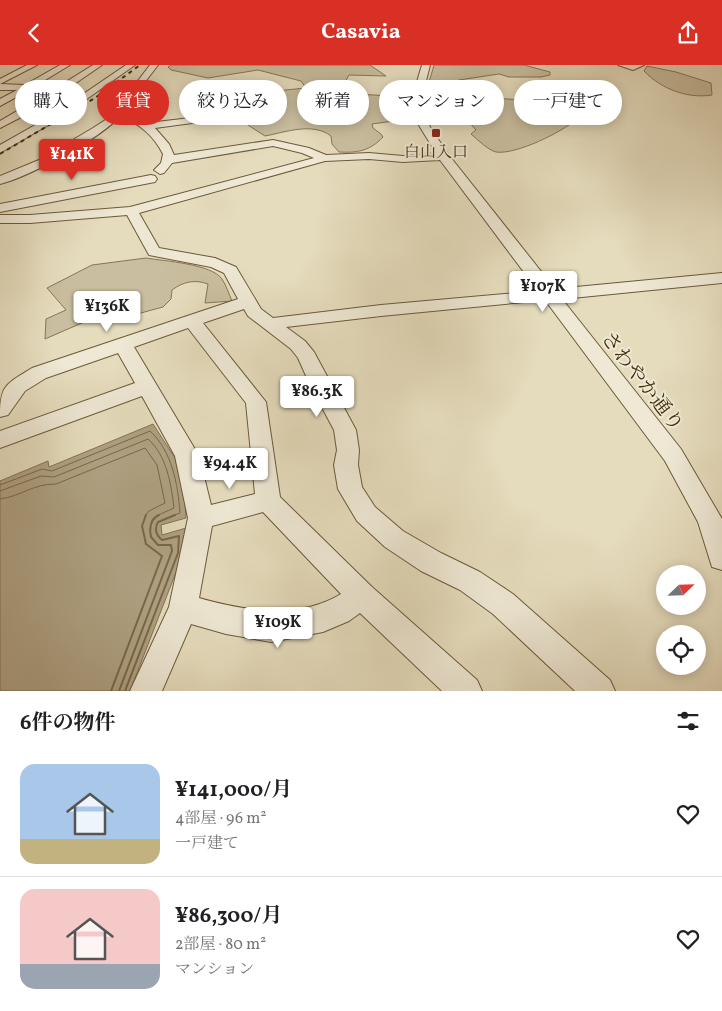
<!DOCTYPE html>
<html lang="ja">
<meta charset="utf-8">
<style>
:root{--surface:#fff;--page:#f6f6f6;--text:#202124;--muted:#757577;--line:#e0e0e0;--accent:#d93025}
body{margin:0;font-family:Vollkorn,"Noto Serif JP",serif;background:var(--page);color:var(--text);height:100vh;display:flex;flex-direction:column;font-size:19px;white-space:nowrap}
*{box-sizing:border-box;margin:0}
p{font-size:16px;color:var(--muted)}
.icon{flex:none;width:28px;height:28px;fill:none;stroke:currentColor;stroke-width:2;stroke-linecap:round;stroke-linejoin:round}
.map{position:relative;height:626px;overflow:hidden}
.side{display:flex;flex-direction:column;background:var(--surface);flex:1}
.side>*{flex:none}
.banner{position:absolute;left:15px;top:15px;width:692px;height:45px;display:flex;gap:10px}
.needle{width:32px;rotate:67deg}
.buttons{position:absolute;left:656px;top:500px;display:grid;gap:10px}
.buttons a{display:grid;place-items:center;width:50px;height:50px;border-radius:50%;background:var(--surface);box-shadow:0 2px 12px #0003;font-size:25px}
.price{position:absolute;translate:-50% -42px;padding:0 11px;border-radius:5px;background:#fff;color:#222;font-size:16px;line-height:32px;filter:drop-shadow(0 1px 2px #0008)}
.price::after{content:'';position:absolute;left:50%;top:30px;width:15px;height:11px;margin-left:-8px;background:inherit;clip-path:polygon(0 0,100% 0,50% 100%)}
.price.current{background:var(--accent);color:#fff}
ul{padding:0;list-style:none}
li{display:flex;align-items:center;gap:15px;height:125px;padding:0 20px}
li+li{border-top:1px solid var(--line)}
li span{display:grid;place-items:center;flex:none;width:140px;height:100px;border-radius:15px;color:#555}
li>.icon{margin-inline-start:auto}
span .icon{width:60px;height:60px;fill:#fffc;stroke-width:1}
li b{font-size:21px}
h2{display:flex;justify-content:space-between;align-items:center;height:60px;padding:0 20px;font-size:21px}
.pill{padding:0 18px;border-radius:22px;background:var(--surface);box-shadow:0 2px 12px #0003;font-size:18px;line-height:45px}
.pill.current{background:var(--accent);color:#fff}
header{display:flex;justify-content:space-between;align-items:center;height:65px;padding:0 20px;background:var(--accent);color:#fff;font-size:22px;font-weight:700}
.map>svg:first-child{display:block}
.green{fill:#c9be9f;stroke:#867656}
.water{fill:#aea182;stroke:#837354}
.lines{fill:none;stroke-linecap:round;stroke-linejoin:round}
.shore-far1{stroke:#786848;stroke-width:1}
.shore{stroke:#786848;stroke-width:2}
.minor-casing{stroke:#6c5a3a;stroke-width:2}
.minor{fill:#eee8d4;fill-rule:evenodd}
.rail{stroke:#432e0e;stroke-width:2;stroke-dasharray:4 4;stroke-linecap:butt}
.poi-dot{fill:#8f2418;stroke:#eee8d4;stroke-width:2}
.labels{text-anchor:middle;stroke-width:4;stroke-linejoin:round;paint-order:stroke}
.far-poi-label{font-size:16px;fill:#432e0e;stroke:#eee8d4}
.street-label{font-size:20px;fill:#432e0e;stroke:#eee8d4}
</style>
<header><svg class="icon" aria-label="back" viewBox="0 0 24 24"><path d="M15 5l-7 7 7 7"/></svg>Casavia<svg class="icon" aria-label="share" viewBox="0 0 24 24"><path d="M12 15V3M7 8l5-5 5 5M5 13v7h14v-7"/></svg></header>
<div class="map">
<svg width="722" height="626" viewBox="0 0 722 626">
<rect width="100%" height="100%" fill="#e5dcbd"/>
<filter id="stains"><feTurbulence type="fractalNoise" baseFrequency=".004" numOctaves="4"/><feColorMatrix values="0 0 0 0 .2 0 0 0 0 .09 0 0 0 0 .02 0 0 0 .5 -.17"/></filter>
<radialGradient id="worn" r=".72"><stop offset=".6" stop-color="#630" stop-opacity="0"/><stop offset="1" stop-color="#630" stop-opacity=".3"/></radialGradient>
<!-- green -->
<g class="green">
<path d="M171,0H370L386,11L349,10L339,28L408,32V54L372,59L373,63L381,69L383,72C370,86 357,88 339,87L332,79L331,71C313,57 286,67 265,71L234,51L230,38L247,34L244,29L306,23L301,16L258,5L208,13L171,5L168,2Z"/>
<path d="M434,0H524L550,7V10L541,12H509L499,9L459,15L452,19L448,32C490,35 538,29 576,51L577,54C562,67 516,90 496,87C488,85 478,75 471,69L476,65L469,57H435C421,32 427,26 434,0Z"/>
<path d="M647,1L676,7L711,18L712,30C688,34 661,24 644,6Z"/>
<path d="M146,193C164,196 212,199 222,214C226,220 229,229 232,236L205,238L208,219C194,214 183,217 172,225L171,234L163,242L137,249L107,247L45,274L46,254L66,245L47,223L92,200Z"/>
</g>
<!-- water -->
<polygon class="water" points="153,359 175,393 185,438 186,453 161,460 162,470 186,463 183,489 130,626 0,626 0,416 48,396 49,402"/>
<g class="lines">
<!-- shore-far1 -->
<g class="shore-far1">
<path d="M0,420L42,404L52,406L150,366C172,386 178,420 180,448L172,451"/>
<path d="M0,426L41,411L54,412L148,374C167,391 171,419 174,443L156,451"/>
<path d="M0,434C22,431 32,419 56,419L145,383L157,400L165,438L149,446L145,451"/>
</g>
<!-- shore -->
<g class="shore">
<polyline points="111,626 162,491 146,479 142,461 146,450"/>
<path d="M119,626L172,486L171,480H158L151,472C149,462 150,454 159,450"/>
<path d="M125,626L178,488L179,471L162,475C156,470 154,464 158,457L175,450"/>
</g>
<!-- minor casing -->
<g class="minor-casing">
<g id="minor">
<polygon points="27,0 37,0 0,19 25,20 60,0 70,0 37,20 61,20 93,0 102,0 70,22 69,25 64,26 31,47 0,63 0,56 53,25 29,25 0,41 0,34 17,25 0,25 0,14"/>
<polygon points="126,0 135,0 57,55 0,88 0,80 51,51"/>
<path d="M150,0H158L145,17L148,24L124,46L148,58L199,52L197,47L205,41L200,26L208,20L212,23L209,27L215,42L207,48L209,54L207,56L155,63L169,79L174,90L273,75L309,83L326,90L369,88L403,91L436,88L420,62L410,40L422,0H430L420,40L430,62L448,89L555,224L722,208V218L562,234L681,384L722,454V505L712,502L698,457L665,396L545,235L381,251L286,262L305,276L314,287L356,365L359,385L358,400L362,422L375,442L403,466L441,488L480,507L513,529L610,615L615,626H575L493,549L460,525L421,506L385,482L357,456L338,424L334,400L337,385L334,365L311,322L298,293L291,284L248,251L244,244L203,258L266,337L280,432L372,522L477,615L482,626H442L360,548L349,556L323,567L271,577L226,569L191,559L162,626H130L169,542L188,453L175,391L142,331L0,383V366L135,318L118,288L46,313L25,326L8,350L0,352C0,320 5,320 32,303L238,234L224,208L211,202L149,190L127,150L30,158H0V150H30L130,142L314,93L302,88L273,81L172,98L164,108L160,109L154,105L161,98L163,89C154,71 139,58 120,51C101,73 29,112 0,119V111L39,95L93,63L107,54L123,35L139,23L137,17ZM369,94L403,97L440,95L538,226L381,240L273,253L261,244L236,202L215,193L159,183L139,148L325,96ZM188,263L246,338L255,429L211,440L199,391L134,282ZM263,447L341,529C298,555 245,546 199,533L212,461Z"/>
<polygon points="618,0 644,0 633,5"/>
<polygon points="151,110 155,111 157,114 155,117 0,147 0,139"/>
</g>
</g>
<!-- minor -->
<use href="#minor" class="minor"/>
<!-- rail -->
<polyline class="rail" points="0,89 95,33 140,0"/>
</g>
<!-- markers -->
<rect class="poi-dot" x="431" y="63" width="10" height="10" rx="2.5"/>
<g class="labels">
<!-- far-poi labels -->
<g class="far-poi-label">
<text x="436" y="92">白山入口</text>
</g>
<!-- street labels -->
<g class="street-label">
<text transform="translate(643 316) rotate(52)" y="7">さわやか通り</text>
</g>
</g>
<rect width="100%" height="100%" filter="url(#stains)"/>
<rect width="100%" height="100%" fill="url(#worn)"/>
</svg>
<div class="buttons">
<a><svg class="needle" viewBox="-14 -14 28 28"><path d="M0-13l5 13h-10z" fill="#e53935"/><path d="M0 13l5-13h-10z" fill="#757577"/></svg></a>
<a><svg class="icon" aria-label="locate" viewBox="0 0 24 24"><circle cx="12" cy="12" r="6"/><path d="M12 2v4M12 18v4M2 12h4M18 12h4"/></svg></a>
</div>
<b class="price current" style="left:72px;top:116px">¥141K</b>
<b class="price" style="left:543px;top:248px">¥107K</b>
<b class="price" style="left:107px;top:268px">¥136K</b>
<b class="price" style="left:317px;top:353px">¥86.3K</b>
<b class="price" style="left:230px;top:425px">¥94.4K</b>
<b class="price" style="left:278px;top:584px">¥109K</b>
<div class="banner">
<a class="pill">購入</a>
<a class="pill current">賃貸</a>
<a class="pill">絞り込み</a>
<a class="pill">新着</a>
<a class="pill">マンション</a>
<a class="pill">一戸建て</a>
</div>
</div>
<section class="side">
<h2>6件の物件<svg class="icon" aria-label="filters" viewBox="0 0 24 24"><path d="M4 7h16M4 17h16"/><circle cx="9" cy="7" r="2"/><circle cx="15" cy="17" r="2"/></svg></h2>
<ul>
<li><span style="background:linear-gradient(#a9c7e8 75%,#c2b280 0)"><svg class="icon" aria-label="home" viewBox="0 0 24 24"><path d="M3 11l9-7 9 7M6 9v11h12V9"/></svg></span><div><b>¥141,000/月</b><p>4部屋 · 96 m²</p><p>一戸建て</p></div><svg class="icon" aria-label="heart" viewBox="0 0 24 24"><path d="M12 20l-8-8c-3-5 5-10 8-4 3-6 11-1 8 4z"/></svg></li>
<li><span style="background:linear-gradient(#f6c9c9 75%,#9aa5b1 0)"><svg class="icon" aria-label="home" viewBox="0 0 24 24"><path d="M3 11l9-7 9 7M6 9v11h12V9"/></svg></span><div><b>¥86,300/月</b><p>2部屋 · 80 m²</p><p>マンション</p></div><svg class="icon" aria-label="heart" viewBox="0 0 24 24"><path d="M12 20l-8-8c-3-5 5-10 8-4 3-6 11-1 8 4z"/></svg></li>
</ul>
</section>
